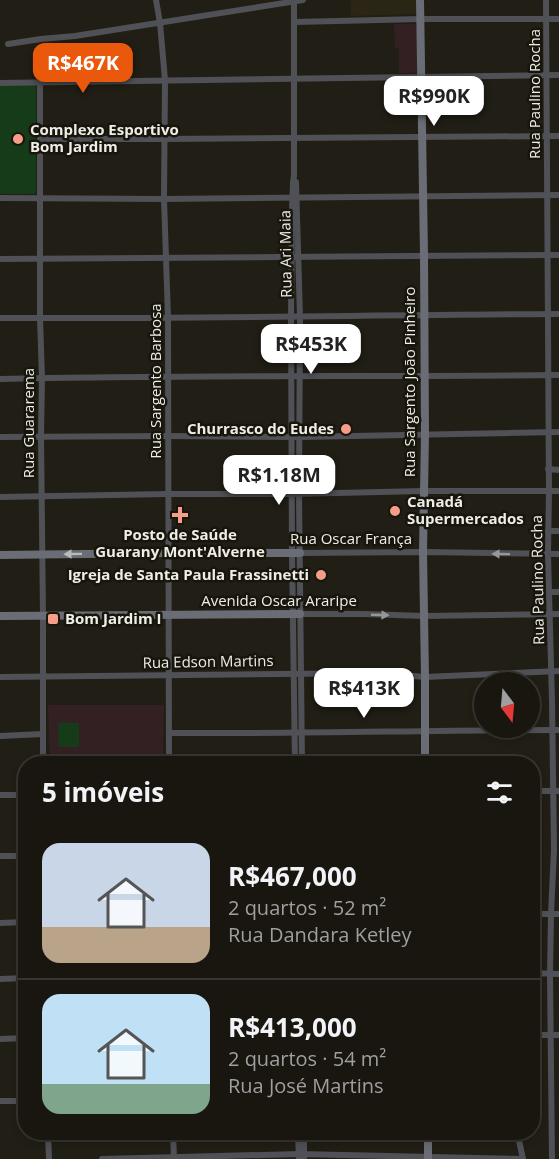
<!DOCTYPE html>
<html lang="pt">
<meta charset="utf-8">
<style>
:root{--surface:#191610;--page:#26231e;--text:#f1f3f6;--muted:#9f9f9f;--line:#373530;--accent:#ea580c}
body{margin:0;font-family:"Open Sans",sans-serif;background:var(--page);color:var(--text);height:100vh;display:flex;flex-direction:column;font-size:22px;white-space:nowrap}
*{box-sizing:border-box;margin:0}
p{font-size:20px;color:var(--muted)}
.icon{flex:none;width:33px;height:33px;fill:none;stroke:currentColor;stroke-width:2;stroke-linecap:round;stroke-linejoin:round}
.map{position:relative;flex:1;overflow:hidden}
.panel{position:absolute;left:18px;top:756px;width:522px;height:384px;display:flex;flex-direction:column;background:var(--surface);border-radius:24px;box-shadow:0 3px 9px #0003,0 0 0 2px var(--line)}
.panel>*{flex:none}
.needle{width:39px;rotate:164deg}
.buttons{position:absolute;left:474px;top:672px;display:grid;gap:12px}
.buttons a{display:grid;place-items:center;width:66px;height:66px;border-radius:50%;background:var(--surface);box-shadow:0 3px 9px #0003,0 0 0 2px var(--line);font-size:30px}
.price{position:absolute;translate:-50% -51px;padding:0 14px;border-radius:12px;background:#fff;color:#222;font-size:20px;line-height:39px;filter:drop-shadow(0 2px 3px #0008)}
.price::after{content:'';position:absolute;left:50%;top:36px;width:18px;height:14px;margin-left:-9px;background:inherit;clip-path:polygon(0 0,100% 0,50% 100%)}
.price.current{background:var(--accent);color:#fff}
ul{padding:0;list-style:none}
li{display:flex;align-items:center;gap:18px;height:150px;padding:0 24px}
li+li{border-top:2px solid var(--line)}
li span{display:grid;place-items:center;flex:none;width:168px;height:120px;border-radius:18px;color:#555}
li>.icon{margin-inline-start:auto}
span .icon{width:72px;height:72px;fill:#fffc;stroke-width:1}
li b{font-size:26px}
h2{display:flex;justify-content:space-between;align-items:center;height:72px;padding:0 24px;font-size:26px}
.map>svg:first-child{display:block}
.built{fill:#2a2515}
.education{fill:#332022}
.green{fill:#163b19}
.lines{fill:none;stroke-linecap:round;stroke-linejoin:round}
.street{stroke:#4f5156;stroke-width:6}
.secondary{stroke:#6a6d75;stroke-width:8}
.oneway{fill:#b9bab9}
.oneway2{fill:#979797}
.poi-dot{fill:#f49e8a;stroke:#18150c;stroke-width:2}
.labels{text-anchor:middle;stroke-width:5;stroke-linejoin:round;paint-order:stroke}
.street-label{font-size:15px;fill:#eeede6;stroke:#18150c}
.poi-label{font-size:15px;font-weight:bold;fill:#eeede6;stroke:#18150c;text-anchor:start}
</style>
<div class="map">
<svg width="559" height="1159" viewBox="0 0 559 1159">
<rect width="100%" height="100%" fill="#211e15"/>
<!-- built -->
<polygon class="built" points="350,0 416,0 416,12 414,14 351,16"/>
<!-- education -->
<g class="education">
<polygon points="394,24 414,24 417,26 417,73 399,73 399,48 395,48"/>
<polygon points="48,705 164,705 163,763 50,763"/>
</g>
<!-- green -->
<g class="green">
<polygon points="34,85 36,87 36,192 35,194 0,194 0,86"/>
<polygon points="58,723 79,723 79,747 59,747"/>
<polygon points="285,758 285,764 172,763 172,761"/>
</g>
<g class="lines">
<!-- street -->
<g class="street">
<polyline points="156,0 160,23 165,80 164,199 168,317 169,764"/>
<polyline points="546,0 549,491 548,554 552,701 554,850 551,914 550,974 552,1159"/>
<polyline points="294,1 294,176 293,182 292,211 291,317 292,554 295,764"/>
<polyline points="294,22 421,19 559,19"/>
<polyline points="8,44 41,39 75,36 303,0"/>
<polyline points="40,82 40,318 42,378 41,436 43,616 43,764"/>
<polyline points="0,83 559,75"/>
<polyline points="40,139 165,139 559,136"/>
<polyline points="296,182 300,317 299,494 302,764"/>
<polyline points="0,198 164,199 559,195"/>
<path d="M0,259C186,258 373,256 559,255"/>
<path d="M0,318C186,319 373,315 559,314"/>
<path d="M0,379C186,375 373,377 559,375"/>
<polyline points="0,437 168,436 300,437 559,432"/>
<polyline points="548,469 559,470"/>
<polyline points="0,497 168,494 292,494 424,491 559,491"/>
<polyline points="548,531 559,531"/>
<polyline points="300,553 423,552 559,554"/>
<polyline points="550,592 559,592"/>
<polyline points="300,614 364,614 424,616 559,614"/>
<polyline points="0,677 381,673 425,677 559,671"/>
<path d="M169,733C299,734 429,730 559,730"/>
<polyline points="0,736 43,734"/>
<polyline points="532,791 559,791"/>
<polyline points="0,795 26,795"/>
<polyline points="0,856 26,856"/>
<polyline points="532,914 559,914"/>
<polyline points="0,923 26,922"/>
<polyline points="532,973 559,974"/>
<polyline points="0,979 26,978"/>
<polyline points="532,1035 559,1035"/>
<polyline points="0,1039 26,1038"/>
<polyline points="0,1101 26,1101"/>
<polyline points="48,1132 49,1159"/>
<polyline points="173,1132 174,1159"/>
<polyline points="298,1132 299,1159"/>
<polyline points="304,1132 304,1159"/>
<path d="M485,1132C496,1136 509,1131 518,1136L523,1159"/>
<polyline points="102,1159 299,1154 523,1159"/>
</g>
<!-- secondary -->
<g class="secondary">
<polyline points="420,0 424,255 425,434 423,552 425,677 425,764"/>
<polyline points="0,555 169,553 300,553"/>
<polyline points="0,616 300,614"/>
<polyline points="428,1159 428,1132"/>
</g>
</g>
<!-- one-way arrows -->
<defs><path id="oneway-solid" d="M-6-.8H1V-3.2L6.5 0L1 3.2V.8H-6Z" transform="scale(1.5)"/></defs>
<use class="oneway" href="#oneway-solid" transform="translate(73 554) rotate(179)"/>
<g class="oneway2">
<use href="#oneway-solid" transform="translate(501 554) rotate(-179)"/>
<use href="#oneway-solid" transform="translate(380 615) rotate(2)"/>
</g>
<!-- markers -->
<g class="poi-dot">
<circle cx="18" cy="139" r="6"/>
<circle cx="346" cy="429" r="6"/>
<circle cx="395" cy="511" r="6"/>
<path d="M177 506h6v6h6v6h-6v6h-6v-6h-6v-6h6z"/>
<circle cx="321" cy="575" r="6"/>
<rect x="47" y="613" width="12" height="12" rx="3"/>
</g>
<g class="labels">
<!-- street labels -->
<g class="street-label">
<text transform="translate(535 94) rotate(-90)" y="5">Rua Paulino Rocha</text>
<text transform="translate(286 254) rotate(-91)" y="5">Rua Ari Maia</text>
<text transform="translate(156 381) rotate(-90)" y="5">Rua Sargento Barbosa</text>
<text transform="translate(410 382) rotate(-90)" y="5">Rua Sargento João Pinheiro</text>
<text transform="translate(29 423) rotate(-90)" y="5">Rua Guararema</text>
<text x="351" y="544">Rua Oscar França</text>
<text transform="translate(538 580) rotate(-91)" y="5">Rua Paulino Rocha</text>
<text x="279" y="606">Avenida Oscar Araripe</text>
<text transform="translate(208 662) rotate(-1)" y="5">Rua Edson Martins</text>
</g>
<!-- poi labels -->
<g class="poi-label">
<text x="30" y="135">Complexo Esportivo<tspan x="30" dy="17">Bom Jardim</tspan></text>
<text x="334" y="434" text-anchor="end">Churrasco do Eudes</text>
<text x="407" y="507">Canadá<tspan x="407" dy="17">Supermercados</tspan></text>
<text x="180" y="540" text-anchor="middle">Posto de Saúde<tspan x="180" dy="17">Guarany Mont'Alverne</tspan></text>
<text x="309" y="580" text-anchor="end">Igreja de Santa Paula Frassinetti</text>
<text x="65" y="624">Bom Jardim I</text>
</g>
</g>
</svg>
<div class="buttons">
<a><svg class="needle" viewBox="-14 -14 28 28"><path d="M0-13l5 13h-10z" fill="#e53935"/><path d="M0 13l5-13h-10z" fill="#9f9f9f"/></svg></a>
</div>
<b class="price current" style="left:83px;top:94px">R$467K</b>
<b class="price" style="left:434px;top:127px">R$990K</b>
<b class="price" style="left:311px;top:375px">R$453K</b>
<b class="price" style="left:279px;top:506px">R$1.18M</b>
<b class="price" style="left:364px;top:719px">R$413K</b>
<section class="panel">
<h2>5 imóveis<svg class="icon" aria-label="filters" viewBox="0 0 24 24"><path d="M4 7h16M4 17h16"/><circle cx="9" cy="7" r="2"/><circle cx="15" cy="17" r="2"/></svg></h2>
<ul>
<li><span style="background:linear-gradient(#c9d6e8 70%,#b9a48a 0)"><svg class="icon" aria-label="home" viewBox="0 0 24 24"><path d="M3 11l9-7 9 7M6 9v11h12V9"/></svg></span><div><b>R$467,000</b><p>2 quartos · 52 m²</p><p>Rua Dandara Ketley</p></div></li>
<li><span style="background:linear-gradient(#bfe0f5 75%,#7fa58c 0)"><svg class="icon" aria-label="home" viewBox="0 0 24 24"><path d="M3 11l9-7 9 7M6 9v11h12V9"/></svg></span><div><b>R$413,000</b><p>2 quartos · 54 m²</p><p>Rua José Martins</p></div></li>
</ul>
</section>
</div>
